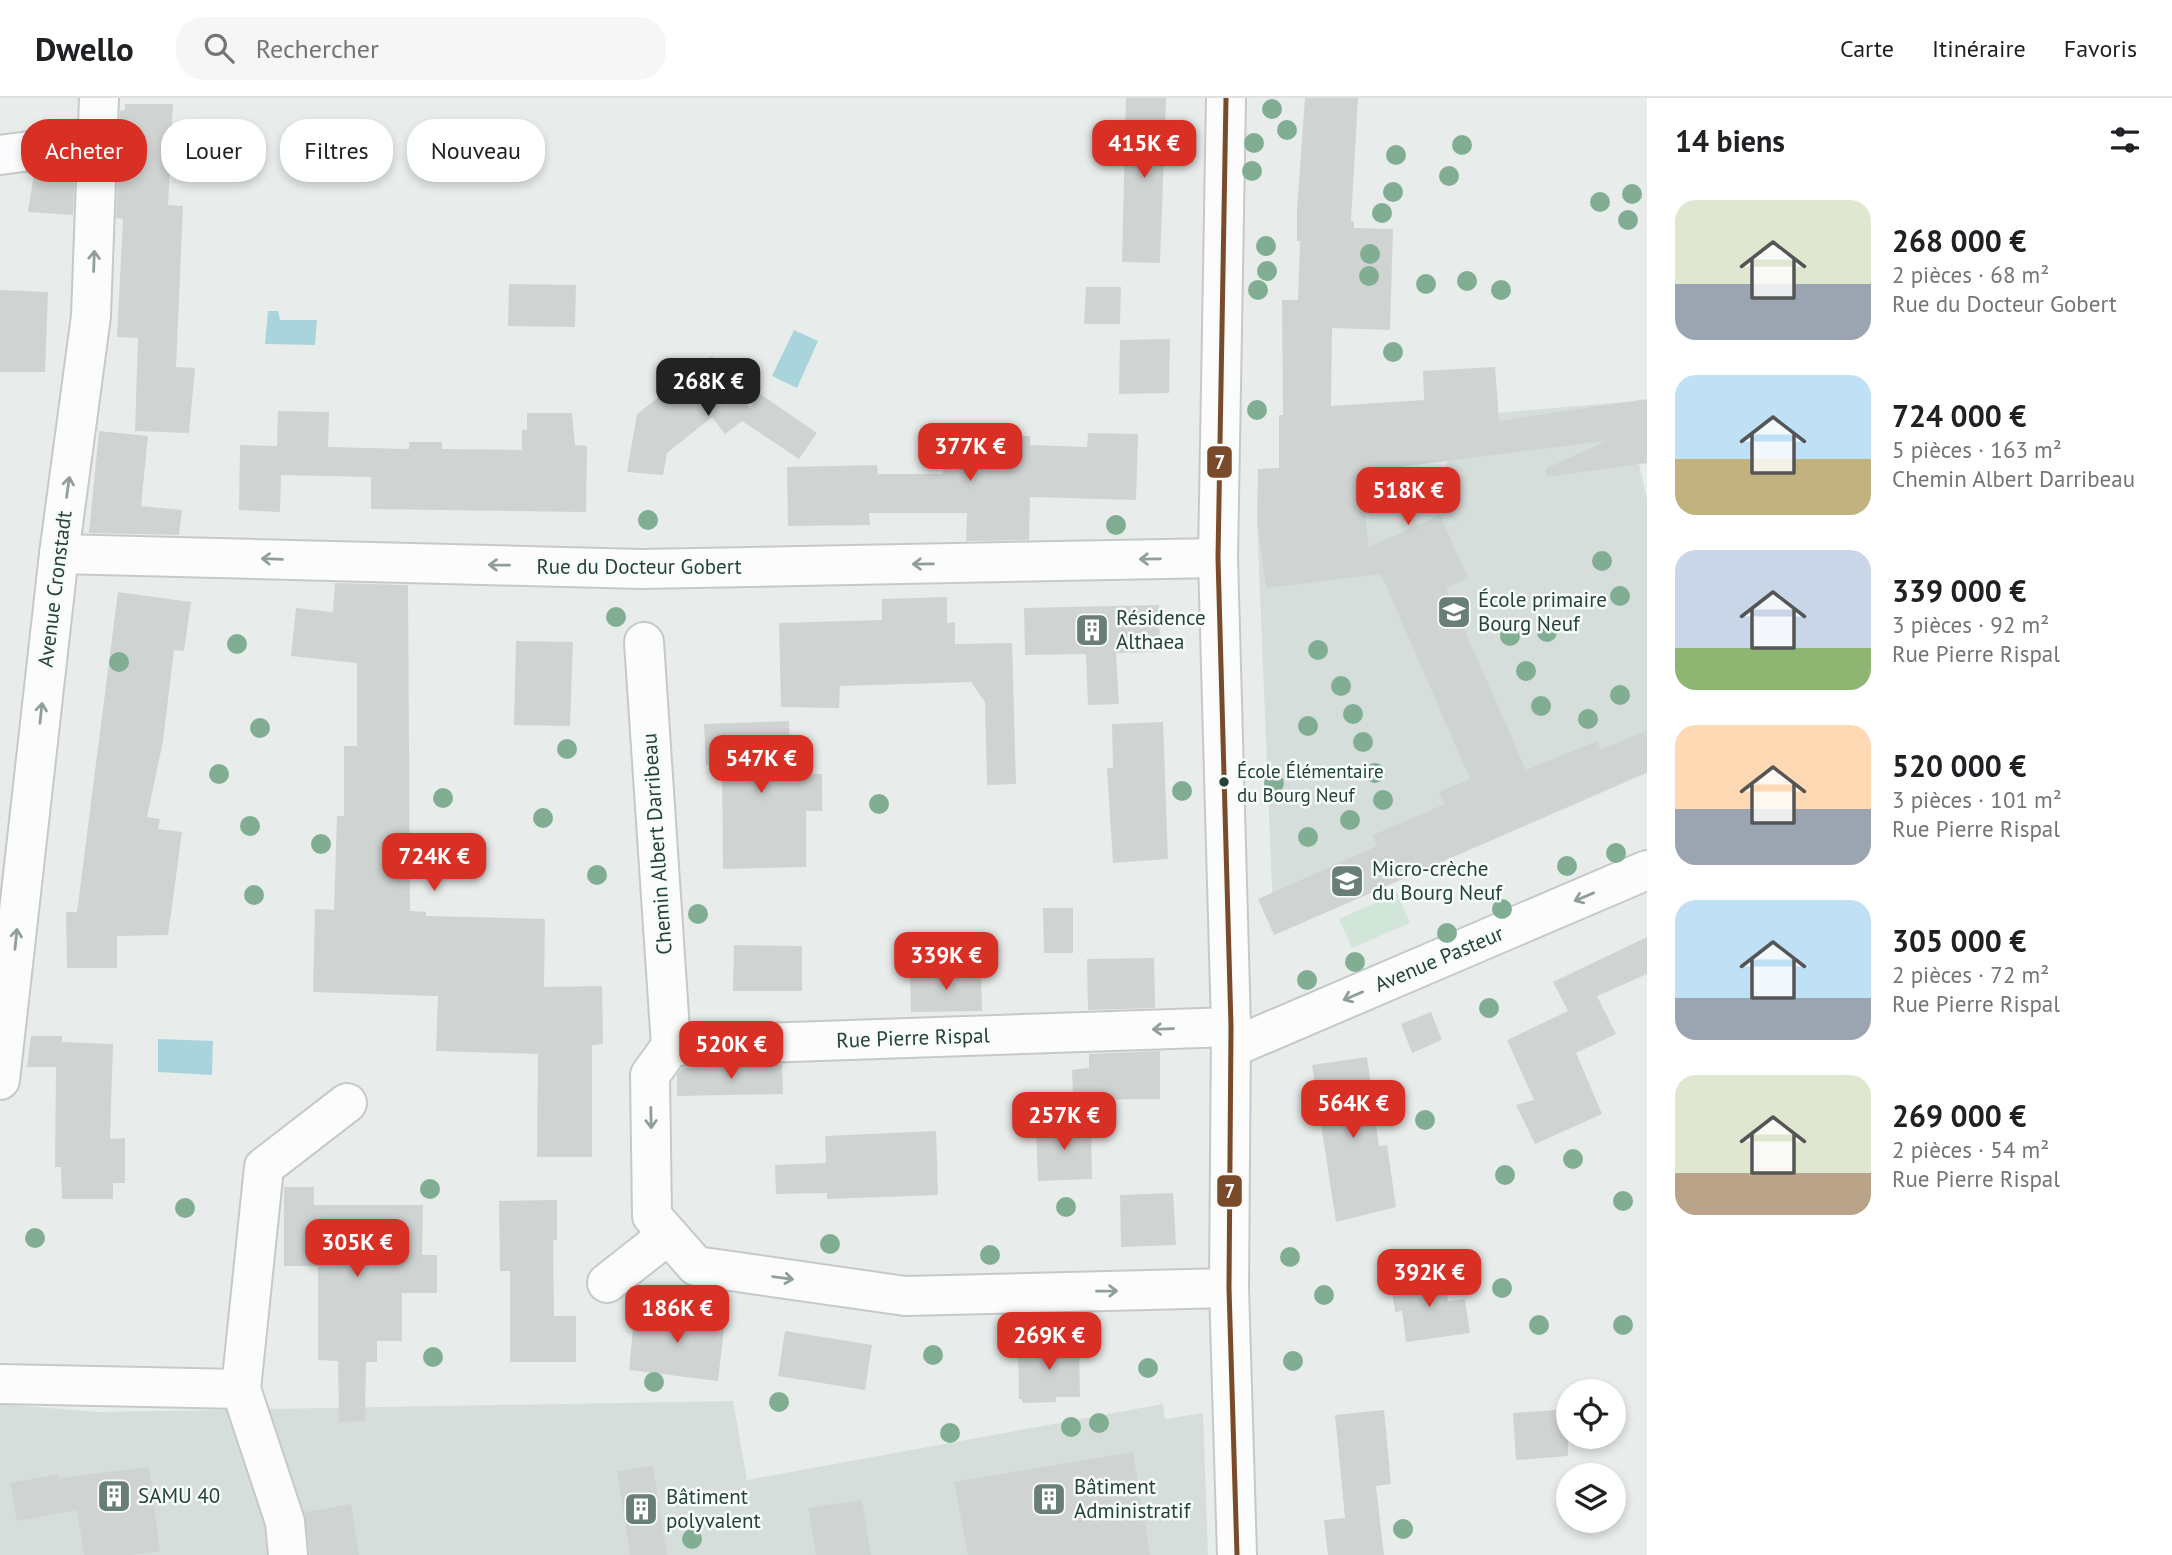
<!DOCTYPE html>
<html lang="fr">
<meta charset="utf-8">
<style>
:root{--surface:#fff;--page:#f6f6f6;--text:#202124;--muted:#757577;--line:#e0e0e0;--accent:#d93025}
body{margin:0;font-family:"PT Sans",sans-serif;background:var(--page);color:var(--text);height:100vh;display:flex;flex-direction:column;font-size:26px;white-space:nowrap}
*{box-sizing:border-box;margin:0}
p{font-size:23px;color:var(--muted)}
.icon{flex:none;width:38px;height:38px;fill:none;stroke:currentColor;stroke-width:2;stroke-linecap:round;stroke-linejoin:round}
.map{position:relative;flex:1;overflow:hidden}
.drawer{display:flex;flex-direction:column;background:var(--surface);width:525px}
.drawer>*{flex:none}
.banner{position:absolute;left:21px;top:21px;width:665px;height:63px;display:flex;gap:14px}
.fabs{position:absolute;left:1556px;top:1281px;display:grid;gap:14px}
.fabs a{display:grid;place-items:center;width:70px;height:70px;border-radius:50%;background:var(--surface);box-shadow:0 4px 10px #0003;font-size:35px}
.price{position:absolute;translate:-50% -60px;padding:0 16px;border-radius:14px;background:var(--accent);color:#fff;font-size:23px;line-height:46px;filter:drop-shadow(0 2px 4px #0008)}
.price::after{content:'';position:absolute;left:50%;top:42px;width:21px;height:16px;margin-left:-10px;background:inherit;clip-path:polygon(0 0,100% 0,50% 100%)}
.price.selected{background:#222;color:#fff}
ul{padding:0;list-style:none}
li{display:flex;align-items:center;gap:21px;height:175px;padding:0 28px}
li span{display:grid;place-items:center;flex:none;width:196px;height:140px;border-radius:21px;color:#555}
li>.icon{margin-inline-start:auto}
span .icon{width:84px;height:84px;fill:#fffc;stroke-width:1}
li b{font-size:30px}
h2{display:flex;justify-content:space-between;align-items:center;height:84px;padding:0 28px;font-size:30px}
.chip{padding:0 24px;border-radius:28px;background:var(--surface);box-shadow:0 4px 10px #0003;font-size:24px;line-height:63px}
.chip.selected{background:var(--accent);color:#fff}
header{display:flex;align-items:center;gap:42px;box-sizing:border-box;height:98px;padding:0 35px;background:var(--surface);border-bottom:2px solid var(--line)}
header strong{font-size:33px}
nav{display:flex;gap:38px;margin-inline-start:auto;font-size:24px}
.search{width:490px;height:63px;background:var(--page);display:flex;align-items:center;gap:18px;box-sizing:border-box;padding:0 24px;border-radius:28px;color:var(--muted);font-size:26px}
main{display:flex;flex:1;min-height:0}
.map>svg:first-child{display:block}
.built{fill:#d6dedb}
.green{fill:#d1e6d8}
.water{fill:#a9d4db}
.building{fill:#cfd4d2}
.lines{fill:none;stroke-linecap:round;stroke-linejoin:round}
.minor-casing{stroke:#c5cac8;stroke-width:42}
.minor{stroke:#fcfcfc;stroke-width:38}
.bus-1-casing{stroke:#f7fbf9;stroke-width:10}
.bus-1{stroke:#7a4b2a;stroke-width:5}
.tree{fill:#81ae93}
.oneway{stroke:#909f9b}
.bus-dot{fill:#24423a;stroke:#f7fbf9;stroke-width:2.5}
.labels{text-anchor:middle;stroke-width:5;stroke-linejoin:round;paint-order:stroke}
.bus-label{font-size:19px;fill:#24423a;stroke:#f7fbf9;text-anchor:start}
.street-label{font-size:21px;fill:#24423a;stroke:#f7fbf9}
.poi-label{font-size:21px;fill:#24423a;stroke:#f7fbf9;text-anchor:start}
.line-badge{stroke:#f7fbf9;stroke-width:2.5}
.badge-label{font-size:19px;text-anchor:middle;font-weight:bold;fill:#fff}
</style>
<header>
<strong>Dwello</strong>
<div class="search"><svg class="icon" aria-label="search" viewBox="0 0 24 24"><circle cx="10" cy="10" r="6"/><path d="M15 15l6 6"/></svg>Rechercher</div>
<nav><a>Carte</a><a>Itinéraire</a><a>Favoris</a></nav>
</header>
<main>
<div class="map">
<svg width="1647" height="1457" viewBox="0 0 1647 1457">
<rect width="100%" height="100%" fill="#e8edeb"/>
<!-- built -->
<g class="built">
<polygon points="1625,304 1647,401 1647,675 1274,837 1257,423 1438,398 1460,318"/>
<polygon points="733,1303 747,1382 1163,1306 1165,1321 1203,1315 1208,1457 0,1457 0,1306 98,1314"/>
</g>
<!-- green -->
<polygon class="green" points="1397,795 1410,825 1352,850 1339,821"/>
<!-- water -->
<g class="water">
<polygon points="268,213 278,213 280,222 317,222 315,247 265,246"/>
<polygon points="794,232 818,243 797,290 772,278"/>
<polygon points="158,941 213,943 212,977 158,974"/>
</g>
<!-- building -->
<g class="building">
<polygon points="1126,0 1166,0 1160,165 1122,164"/>
<polygon points="1305,0 1358,0 1351,123 1354,123 1354,130 1393,131 1390,232 1332,230 1331,308 1424,302 1423,273 1495,269 1499,323 1647,301 1647,365 1547,379 1545,371 1606,343 1360,374 1369,449 1440,417 1468,480 1446,490 1526,672 1597,643 1601,652 1647,632 1647,674 1274,837 1258,801 1377,748 1373,737 1445,706 1439,694 1470,681 1381,476 1266,490 1257,423 1258,371 1279,370 1279,317 1283,317 1282,202 1298,202 1300,143 1297,143 1297,111"/>
<polygon points="125,6 173,6 168,107 183,108 176,269 195,270 189,335 135,333 138,240 117,239 123,121 116,120 120,13 125,12"/>
<polygon points="75,69 73,117 28,114 34,75"/>
<polygon points="509,186 576,187 575,229 508,228"/>
<polygon points="1086,189 1121,189 1120,226 1084,226"/>
<polygon points="0,192 48,194 45,274 0,274"/>
<polygon points="1170,241 1169,295 1119,296 1120,242"/>
<polygon points="712,258 750,310 760,296 817,335 799,361 742,323 725,336 712,319 667,355 663,377 627,374 637,316"/>
<polygon points="278,313 329,314 328,349 409,351 409,344 442,344 442,351 522,352 522,332 527,332 527,315 572,315 575,347 587,348 586,414 371,411 371,379 281,377 280,414 239,412 240,347 277,348"/>
<polygon points="944,327 1001,328 1001,338 1030,338 1030,347 1087,349 1088,335 1138,336 1136,402 1030,399 1029,442 966,443 967,415 869,415 870,427 788,428 787,369 877,367 878,376 943,376"/>
<polygon points="99,333 148,338 141,408 182,412 179,437 89,435"/>
<polygon points="335,485 408,487 410,813 426,814 426,818 545,821 544,889 602,888 603,946 592,947 592,1059 537,1059 538,956 436,953 438,898 313,894 315,811 334,812 337,718 344,718 344,648 357,648 357,565 291,558 296,510 333,514"/>
<polygon points="118,494 191,504 184,553 174,552 163,643 147,719 160,721 158,731 182,734 168,837 117,838 117,870 67,870 66,814 77,814"/>
<polygon points="947,499 947,525 955,524 955,546 1012,545 1016,686 987,687 985,604 971,584 840,588 839,610 781,609 779,525 882,522 882,501"/>
<polygon points="1159,507 1160,554 1116,555 1119,606 1088,607 1086,556 1025,557 1024,510"/>
<polygon points="516,543 573,544 570,628 514,627"/>
<polygon points="789,623 791,676 822,676 822,713 806,713 806,769 723,771 722,666 706,667 704,626"/>
<polygon points="1163,624 1168,761 1113,765 1107,670 1113,670 1112,626"/>
<polygon points="1043,810 1073,810 1073,855 1044,855"/>
<polygon points="1647,839 1647,876 1597,898 1616,936 1576,955 1602,1016 1535,1046 1516,1007 1534,1002 1507,942 1568,913 1553,884"/>
<polygon points="734,847 802,848 802,893 733,893"/>
<polygon points="1154,860 1155,910 1088,912 1087,861"/>
<polygon points="981,874 982,913 911,914 910,875"/>
<polygon points="1431,914 1442,942 1412,955 1401,926"/>
<polygon points="31,938 62,938 62,944 113,946 110,1041 125,1040 125,1085 113,1085 113,1101 62,1101 61,1069 55,1069 56,969 27,969"/>
<polygon points="1160,953 1160,1001 1073,1002 1072,972 1089,970 1089,956"/>
<polygon points="1367,959 1379,1048 1387,1047 1396,1109 1336,1124 1312,967"/>
<polygon points="782,966 783,996 677,998 677,976 682,970"/>
<polygon points="1091,1025 1092,1081 1038,1083 1036,1027"/>
<polygon points="936,1033 938,1097 827,1101 827,1095 776,1096 775,1067 826,1065 825,1038"/>
<polygon points="284,1089 314,1089 314,1107 423,1107 422,1157 437,1157 437,1195 402,1195 402,1243 377,1243 377,1264 366,1264 365,1323 339,1324 338,1263 318,1262 318,1168 284,1168"/>
<polygon points="1173,1095 1176,1147 1121,1149 1120,1097"/>
<polygon points="557,1102 557,1142 553,1142 554,1218 576,1218 576,1264 510,1264 510,1173 500,1173 499,1103"/>
<polygon points="1444,1177 1448,1203 1465,1201 1470,1235 1406,1244 1402,1213 1395,1214 1391,1184"/>
<polygon points="635,1211 725,1221 718,1283 629,1272"/>
<polygon points="785,1233 872,1247 865,1292 778,1278"/>
<polygon points="1079,1244 1080,1299 1056,1299 1056,1304 1022,1305 1022,1301 1019,1301 1018,1246"/>
<polygon points="1568,1311 1568,1358 1516,1362 1513,1315"/>
<polygon points="1384,1312 1391,1386 1376,1388 1384,1457 1328,1457 1324,1422 1345,1420 1335,1317"/>
<polygon points="1133,1354 1150,1457 968,1457 954,1384"/>
<polygon points="653,1368 667,1457 630,1457 617,1373"/>
<polygon points="149,1369 160,1453 130,1457 84,1457 77,1412 17,1423 10,1385 58,1376 59,1380"/>
<polygon points="862,1402 871,1457 816,1457 808,1410"/>
<polygon points="351,1406 359,1457 310,1457 305,1414"/>
</g>
<g class="lines">
<!-- minor casing -->
<g class="minor-casing">
<g id="minor">
<polyline points="1226,0 1218,460 1231,929 1229,1190 1237,1457"/>
<polyline points="0,57 98,44"/>
<polyline points="59,456 641,471 1218,460"/>
<polyline points="644,544 671,948"/>
<polyline points="1231,950 1647,772"/>
<polyline points="0,982 59,456 91,218 99,0"/>
<polyline points="607,1185 668,1137"/>
<polyline points="1229,1190 905,1198 696,1168 652,1118 650,977 671,948 1231,929"/>
<polyline points="0,1286 241,1291 264,1069 347,1005"/>
<polyline points="241,1291 285,1424 288,1457"/>
</g>
</g>
<!-- minor -->
<use href="#minor" class="minor"/>
<!-- bus-1 casing -->
<g class="bus-1-casing">
<polyline id="bus-1" points="1226,0 1218,460 1231,929 1229,1190 1237,1457"/>
</g>
<!-- bus-1 -->
<use href="#bus-1" class="bus-1"/>
</g>
<!-- trees -->
<g class="tree">
<circle cx="1272" cy="11" r="10"/>
<circle cx="1287" cy="32" r="10"/>
<circle cx="1254" cy="45" r="10"/>
<circle cx="1462" cy="47" r="10"/>
<circle cx="1396" cy="57" r="10"/>
<circle cx="1252" cy="73" r="10"/>
<circle cx="1449" cy="78" r="10"/>
<circle cx="1393" cy="94" r="10"/>
<circle cx="1632" cy="96" r="10"/>
<circle cx="1600" cy="104" r="10"/>
<circle cx="1382" cy="115" r="10"/>
<circle cx="1628" cy="122" r="10"/>
<circle cx="1266" cy="148" r="10"/>
<circle cx="1370" cy="156" r="10"/>
<circle cx="1267" cy="173" r="10"/>
<circle cx="1369" cy="178" r="10"/>
<circle cx="1467" cy="183" r="10"/>
<circle cx="1426" cy="186" r="10"/>
<circle cx="1258" cy="192" r="10"/>
<circle cx="1501" cy="192" r="10"/>
<circle cx="1393" cy="254" r="10"/>
<circle cx="1257" cy="312" r="10"/>
<circle cx="648" cy="422" r="10"/>
<circle cx="1116" cy="427" r="10"/>
<circle cx="1602" cy="463" r="10"/>
<circle cx="1620" cy="498" r="10"/>
<circle cx="616" cy="519" r="10"/>
<circle cx="1547" cy="534" r="10"/>
<circle cx="1510" cy="538" r="10"/>
<circle cx="237" cy="546" r="10"/>
<circle cx="1318" cy="552" r="10"/>
<circle cx="119" cy="564" r="10"/>
<circle cx="1526" cy="573" r="10"/>
<circle cx="1341" cy="588" r="10"/>
<circle cx="1620" cy="597" r="10"/>
<circle cx="1541" cy="608" r="10"/>
<circle cx="1353" cy="616" r="10"/>
<circle cx="1588" cy="621" r="10"/>
<circle cx="1308" cy="628" r="10"/>
<circle cx="260" cy="630" r="10"/>
<circle cx="1363" cy="644" r="10"/>
<circle cx="567" cy="651" r="10"/>
<circle cx="1375" cy="675" r="10"/>
<circle cx="219" cy="676" r="10"/>
<circle cx="1274" cy="685" r="10"/>
<circle cx="1182" cy="693" r="10"/>
<circle cx="443" cy="700" r="10"/>
<circle cx="1383" cy="702" r="10"/>
<circle cx="879" cy="706" r="10"/>
<circle cx="543" cy="720" r="10"/>
<circle cx="1350" cy="722" r="10"/>
<circle cx="250" cy="728" r="10"/>
<circle cx="1308" cy="739" r="10"/>
<circle cx="321" cy="746" r="10"/>
<circle cx="1616" cy="755" r="10"/>
<circle cx="1567" cy="768" r="10"/>
<circle cx="597" cy="777" r="10"/>
<circle cx="254" cy="797" r="10"/>
<circle cx="1502" cy="811" r="10"/>
<circle cx="698" cy="816" r="10"/>
<circle cx="1447" cy="835" r="10"/>
<circle cx="1355" cy="864" r="10"/>
<circle cx="1307" cy="882" r="10"/>
<circle cx="1489" cy="910" r="10"/>
<circle cx="1425" cy="1022" r="10"/>
<circle cx="1573" cy="1061" r="10"/>
<circle cx="1505" cy="1077" r="10"/>
<circle cx="430" cy="1091" r="10"/>
<circle cx="1623" cy="1103" r="10"/>
<circle cx="1066" cy="1109" r="10"/>
<circle cx="185" cy="1110" r="10"/>
<circle cx="35" cy="1140" r="10"/>
<circle cx="830" cy="1146" r="10"/>
<circle cx="990" cy="1157" r="10"/>
<circle cx="1290" cy="1159" r="10"/>
<circle cx="1502" cy="1190" r="10"/>
<circle cx="1324" cy="1197" r="10"/>
<circle cx="1539" cy="1227" r="10"/>
<circle cx="1623" cy="1227" r="10"/>
<circle cx="933" cy="1257" r="10"/>
<circle cx="433" cy="1259" r="10"/>
<circle cx="1293" cy="1263" r="10"/>
<circle cx="1148" cy="1270" r="10"/>
<circle cx="654" cy="1284" r="10"/>
<circle cx="779" cy="1304" r="10"/>
<circle cx="1099" cy="1325" r="10"/>
<circle cx="1071" cy="1329" r="10"/>
<circle cx="950" cy="1335" r="10"/>
<circle cx="1403" cy="1431" r="10"/>
<circle cx="692" cy="1441" r="10"/>
</g>
<!-- one-way arrows -->
<defs><path id="oneway-shaft" d="M-6 0H5M1.5-3L5.5 0L1.5 3" fill="none" stroke-width="1.6" stroke-linecap="round" stroke-linejoin="round" transform="scale(1.75)"/></defs>
<g class="oneway">
<use href="#oneway-shaft" transform="translate(94 163) rotate(-88)"/>
<use href="#oneway-shaft" transform="translate(68 389) rotate(-82)"/>
<use href="#oneway-shaft" transform="translate(272 461) rotate(-178)"/>
<use href="#oneway-shaft" transform="translate(1150 461) rotate(179)"/>
<use href="#oneway-shaft" transform="translate(923 466) rotate(179)"/>
<use href="#oneway-shaft" transform="translate(499 467) rotate(-179)"/>
<use href="#oneway-shaft" transform="translate(41 615) rotate(-84)"/>
<use href="#oneway-shaft" transform="translate(1584 799) rotate(157)"/>
<use href="#oneway-shaft" transform="translate(16 841) rotate(-84)"/>
<use href="#oneway-shaft" transform="translate(1353 898) rotate(157)"/>
<use href="#oneway-shaft" transform="translate(1163 931) rotate(178)"/>
<use href="#oneway-shaft" transform="translate(651 1020) rotate(89)"/>
<use href="#oneway-shaft" transform="translate(783 1180) rotate(8)"/>
<use href="#oneway-shaft" transform="translate(1107 1193) rotate(-1)"/>
</g>
<!-- icons -->
<defs>
<g id="school-square" transform="scale(1.75)"><rect x="-9" y="-9" width="18" height="18" rx="4" fill="#697e78" stroke="#f7fbf9"/><path d="M0-5L7-2L0 1L-7-2ZM-4 1L0 2.5L4 1V4Q0 6-4 4Z" fill="#fff"/></g>
<g id="building-square" transform="scale(1.75)"><rect x="-9" y="-9" width="18" height="18" rx="4" fill="#697e78" stroke="#f7fbf9"/><path d="M-4-6H4V6H1V3H-1V6H-4ZM-2.5-4.3h1.7v1.8h-1.7ZM.8-4.3h1.7v1.8H.8ZM-2.5-1h1.7V.8h-1.7ZM.8-1h1.7V.8H.8Z" fill="#fff"/></g>
</defs>
<g fill-rule="evenodd">
<use href="#school-square" x="1454" y="514"/>
<use href="#building-square" x="1092" y="532"/>
<use href="#school-square" x="1347" y="783"/>
<use href="#building-square" x="114" y="1398"/>
<use href="#building-square" x="1049" y="1401"/>
<use href="#building-square" x="641" y="1411"/>
</g>
<!-- markers -->
<circle class="bus-dot" cx="1224" cy="684" r="6"/>
<g class="labels">
<!-- bus labels -->
<g class="bus-label">
<text x="1237" y="680">École Élémentaire<tspan x="1237" dy="24">du Bourg Neuf</tspan></text>
</g>
<!-- street labels -->
<g class="street-label">
<text x="639" y="476">Rue du Docteur Gobert</text>
<text transform="translate(55 491) rotate(-83)" y="7">Avenue Cronstadt</text>
<text transform="translate(657 746) rotate(-94)" y="7">Chemin Albert Darribeau</text>
<text transform="translate(1439 861) rotate(-23)" y="7">Avenue Pasteur</text>
<text transform="translate(913 940) rotate(-2)" y="7">Rue Pierre Rispal</text>
</g>
<!-- poi labels -->
<g class="poi-label">
<text x="1478" y="509">École primaire<tspan x="1478" dy="24">Bourg Neuf</tspan></text>
<text x="1116" y="527">Résidence<tspan x="1116" dy="24">Althaea</tspan></text>
<text x="1372" y="778">Micro-crèche<tspan x="1372" dy="24">du Bourg Neuf</tspan></text>
<text x="1074" y="1396">Bâtiment<tspan x="1074" dy="24">Administratif</tspan></text>
<text x="138" y="1405">SAMU 40</text>
<text x="666" y="1406">Bâtiment<tspan x="666" dy="24">polyvalent</tspan></text>
</g>
</g>
<g class="line-badge">
<rect x="1206" y="347" width="27" height="34" rx="7" fill="#7a4b2a"/>
<rect x="1216" y="1076" width="27" height="34" rx="7" fill="#7a4b2a"/>
</g>
<g class="badge-label">
<text x="1220" y="371">7</text>
<text x="1230" y="1100">7</text>
</g>
</svg>
<div class="fabs">
<a><svg class="icon" aria-label="locate" viewBox="0 0 24 24"><circle cx="12" cy="12" r="6"/><path d="M12 2v4M12 18v4M2 12h4M18 12h4"/></svg></a>
<a><svg class="icon" aria-label="layers" viewBox="0 0 24 24"><path d="M12 4l9 5-9 5-9-5zM3 14l9 5 9-5"/></svg></a>
</div>
<b class="price" style="left:1144px;top:82px">415K €</b>
<b class="price selected" style="left:708px;top:320px">268K €</b>
<b class="price" style="left:970px;top:385px">377K €</b>
<b class="price" style="left:1408px;top:429px">518K €</b>
<b class="price" style="left:761px;top:697px">547K €</b>
<b class="price" style="left:434px;top:795px">724K €</b>
<b class="price" style="left:946px;top:894px">339K €</b>
<b class="price" style="left:731px;top:983px">520K €</b>
<b class="price" style="left:1353px;top:1042px">564K €</b>
<b class="price" style="left:1064px;top:1054px">257K €</b>
<b class="price" style="left:357px;top:1181px">305K €</b>
<b class="price" style="left:1429px;top:1211px">392K €</b>
<b class="price" style="left:677px;top:1247px">186K €</b>
<b class="price" style="left:1049px;top:1274px">269K €</b>
<div class="banner">
<a class="chip selected">Acheter</a>
<a class="chip">Louer</a>
<a class="chip">Filtres</a>
<a class="chip">Nouveau</a>
</div>
</div>
<section class="drawer">
<h2>14 biens<svg class="icon" aria-label="filters" viewBox="0 0 24 24"><path d="M4 7h16M4 17h16"/><circle cx="9" cy="7" r="2"/><circle cx="15" cy="17" r="2"/></svg></h2>
<ul>
<li><span style="background:linear-gradient(#dfe7d0 60%,#9aa5b1 0)"><svg class="icon" aria-label="home" viewBox="0 0 24 24"><path d="M3 11l9-7 9 7M6 9v11h12V9"/></svg></span><div><b>268 000 €</b><p>2 pièces · 68 m²</p><p>Rue du Docteur Gobert</p></div></li>
<li><span style="background:linear-gradient(#bfe0f5 60%,#c2b280 0)"><svg class="icon" aria-label="home" viewBox="0 0 24 24"><path d="M3 11l9-7 9 7M6 9v11h12V9"/></svg></span><div><b>724 000 €</b><p>5 pièces · 163 m²</p><p>Chemin Albert Darribeau</p></div></li>
<li><span style="background:linear-gradient(#c9d6e8 70%,#8fb573 0)"><svg class="icon" aria-label="home" viewBox="0 0 24 24"><path d="M3 11l9-7 9 7M6 9v11h12V9"/></svg></span><div><b>339 000 €</b><p>3 pièces · 92 m²</p><p>Rue Pierre Rispal</p></div></li>
<li><span style="background:linear-gradient(#ffd9b3 60%,#9aa5b1 0)"><svg class="icon" aria-label="home" viewBox="0 0 24 24"><path d="M3 11l9-7 9 7M6 9v11h12V9"/></svg></span><div><b>520 000 €</b><p>3 pièces · 101 m²</p><p>Rue Pierre Rispal</p></div></li>
<li><span style="background:linear-gradient(#bfe0f5 70%,#9aa5b1 0)"><svg class="icon" aria-label="home" viewBox="0 0 24 24"><path d="M3 11l9-7 9 7M6 9v11h12V9"/></svg></span><div><b>305 000 €</b><p>2 pièces · 72 m²</p><p>Rue Pierre Rispal</p></div></li>
<li><span style="background:linear-gradient(#dfe7d0 70%,#b9a48a 0)"><svg class="icon" aria-label="home" viewBox="0 0 24 24"><path d="M3 11l9-7 9 7M6 9v11h12V9"/></svg></span><div><b>269 000 €</b><p>2 pièces · 54 m²</p><p>Rue Pierre Rispal</p></div></li>
</ul>
</section>
</main>
